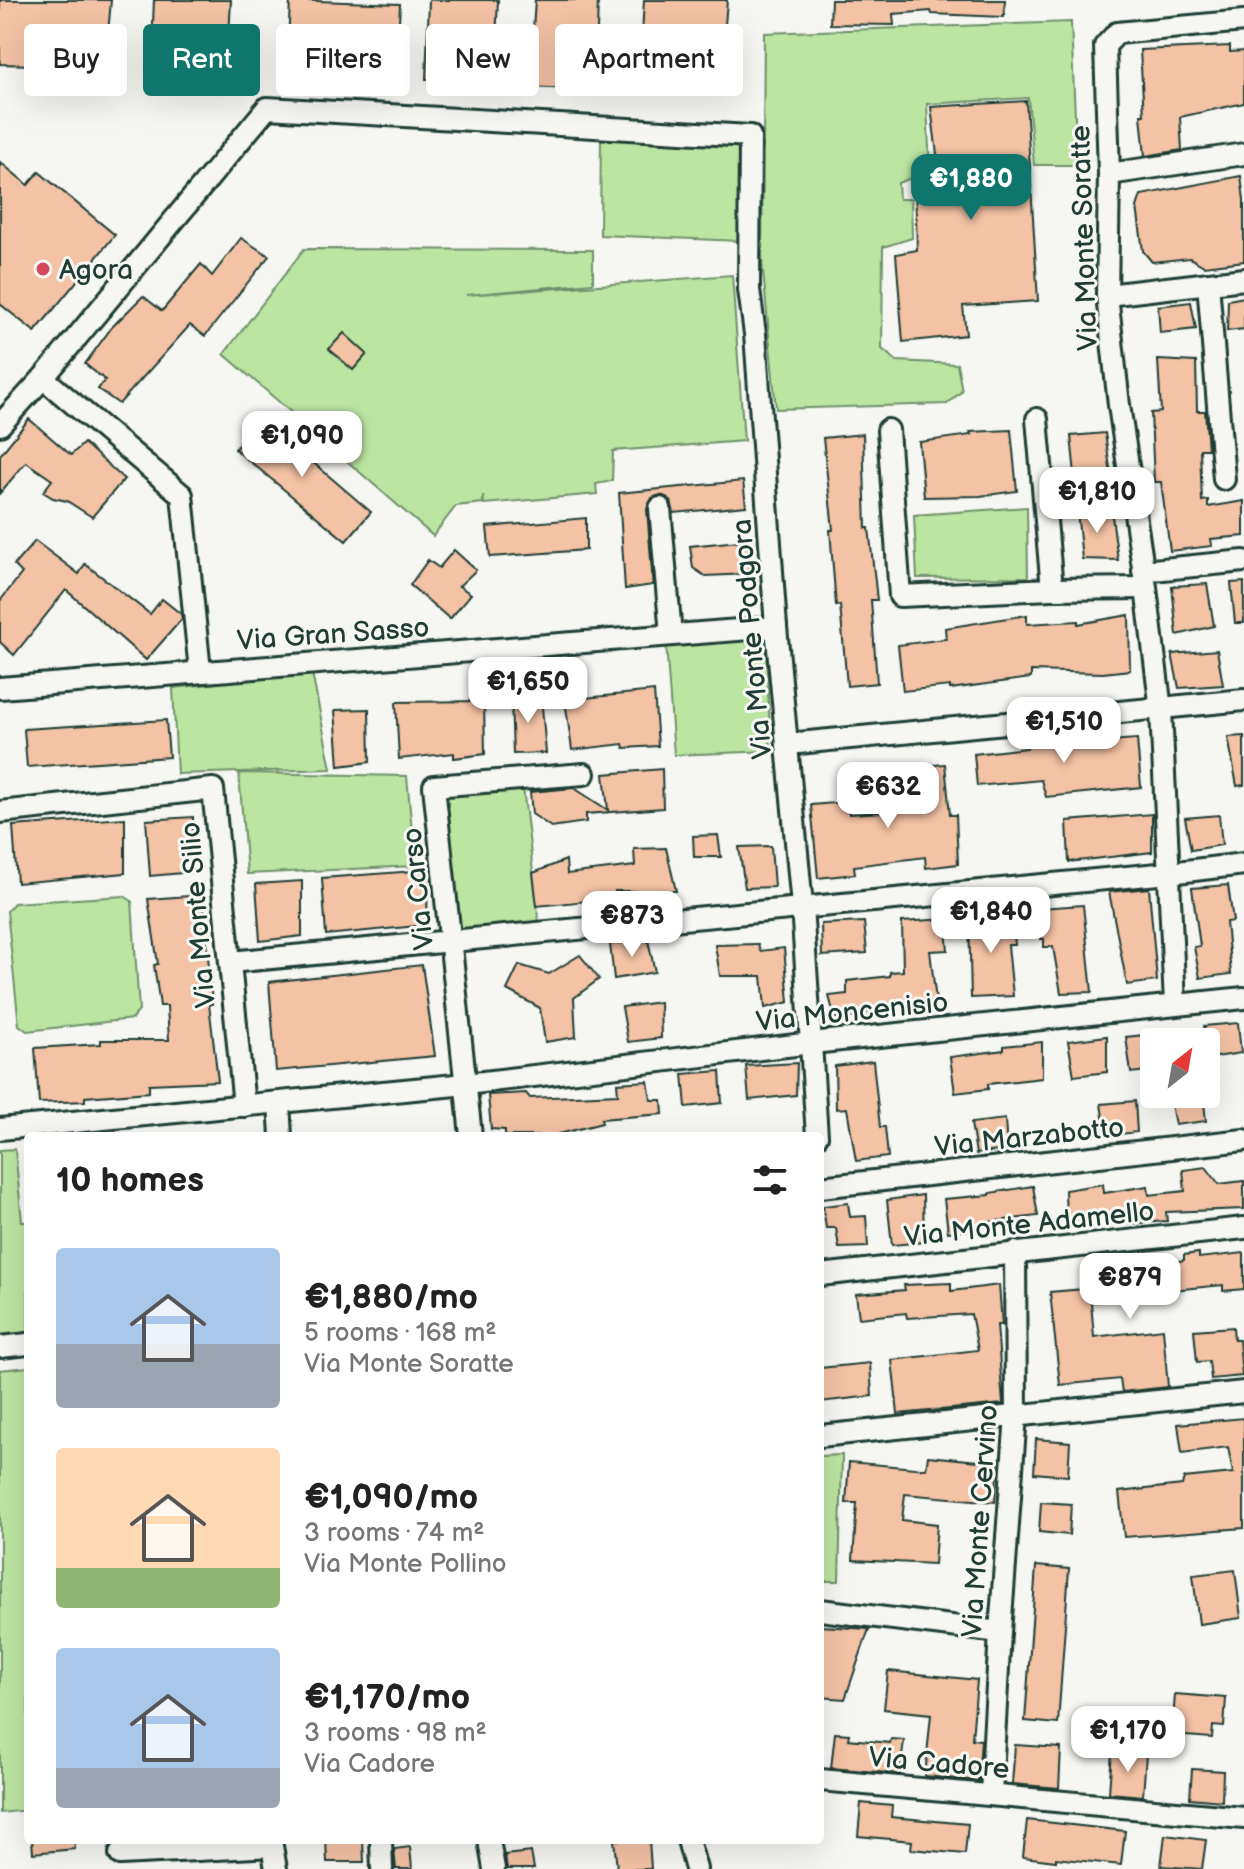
<!DOCTYPE html>
<meta charset="utf-8">
<style>
:root{--surface:#fff;--page:#f2f2f2;--text:#222;--muted:#767676;--accent:#0f766e}
body{margin:0;font-family:"Balsamiq Sans",sans-serif;background:var(--page);color:var(--text);height:100vh;display:flex;flex-direction:column;font-size:30px;white-space:nowrap}
*{box-sizing:border-box;margin:0}
p{font-size:26px;color:var(--muted)}
.icon{flex:none;width:44px;height:44px;fill:none;stroke:currentColor;stroke-width:2;stroke-linecap:round;stroke-linejoin:round}
.map{position:relative;flex:1;overflow:hidden}
.drawer{position:absolute;left:24px;top:1132px;width:800px;height:712px;display:flex;flex-direction:column;background:var(--surface);border-radius:8px;box-shadow:0 8px 32px #0002}
.drawer>*{flex:none}
.banner{position:absolute;left:24px;top:24px;width:800px;height:72px;display:flex;gap:16px}
.needle{width:52px;rotate:31deg}
.controls{position:absolute;left:1140px;top:1028px;display:grid;gap:16px}
.controls a{display:grid;place-items:center;width:80px;height:80px;border-radius:8px;background:var(--surface);box-shadow:0 8px 32px #0002;font-size:40px}
.price{position:absolute;translate:-50% -68px;padding:0 18px;border-radius:16px;background:#fff;color:#222;font-size:26px;line-height:52px;filter:drop-shadow(0 2px 4px #0008)}
.price::after{content:'';position:absolute;left:50%;top:48px;width:24px;height:18px;margin-left:-12px;background:inherit;clip-path:polygon(0 0,100% 0,50% 100%)}
.price.selected{background:var(--accent);color:#fff}
ul{padding:0;list-style:none}
li{display:flex;align-items:center;gap:24px;height:200px;padding:0 32px}
li span{display:grid;place-items:center;flex:none;width:224px;height:160px;border-radius:8px;color:#555}
li>.icon{margin-inline-start:auto}
span .icon{width:96px;height:96px;fill:#fffc;stroke-width:1}
li b{font-size:34px}
h2{display:flex;justify-content:space-between;align-items:center;height:96px;padding:0 32px;font-size:34px}
.chip{padding:0 28px;border-radius:8px;background:var(--surface);box-shadow:0 8px 32px #0002;font-size:28px;line-height:72px}
.chip.selected{background:var(--accent);color:#fff}
.map>svg:first-child{display:block}
.green{fill:#bce5a2;stroke:#6e916b;stroke-width:2}
.building{fill:#f4c2a5;stroke:#1f3d34;stroke-width:2}
.lines{fill:none;stroke-linecap:round;stroke-linejoin:round}
.minor-casing{stroke:#1f3d34;stroke-width:26}
.minor{stroke:#f6f6f2;stroke-width:20}
.poi-dot{fill:#d1495b;stroke:#f6f6f2;stroke-width:3}
.labels{text-anchor:middle;stroke-width:6;stroke-linejoin:round;paint-order:stroke}
.street-label{font-size:28px;fill:#1f3d34;stroke:#f6f6f2}
.poi-label{font-size:28px;fill:#1f3d34;stroke:#f6f6f2;text-anchor:start}
</style>
<div class="map">
<svg width="1244" height="1869" viewBox="0 0 1244 1869">
<rect width="100%" height="100%" fill="#f6f6f2"/>
<filter id="ink" filterUnits="userSpaceOnUse"><feTurbulence type="fractalNoise" baseFrequency=".0125" numOctaves="2"/><feDisplacementMap in="SourceGraphic" scale="16" xChannelSelector="R" yChannelSelector="G"/><feConvolveMatrix kernelMatrix="1 2 1 2 8 2 1 2 1" color-interpolation-filters="sRGB"/></filter>
<g filter="url(#ink)">
<!-- green -->
<g class="green">
<polygon points="1071,22 1077,165 1034,165 1028,98 927,104 930,171 898,183 899,199 911,199 912,238 883,247 882,349 897,361 957,364 962,391 947,404 776,409 762,260 764,33"/>
<polygon points="601,135 727,140 741,150 740,241 600,235"/>
<polygon points="304,249 593,250 593,283 466,295 732,275 744,441 613,451 612,481 596,484 597,494 484,504 483,495 483,503 456,506 433,536 224,354"/>
<polygon points="1027,507 1028,577 917,578 914,515"/>
<polygon points="746,637 766,651 771,751 674,755 666,643"/>
<polygon points="312,673 331,769 177,774 173,688"/>
<polygon points="239,773 407,776 415,866 247,874"/>
<polygon points="522,779 540,931 451,940 434,786"/>
<polygon points="124,896 132,901 139,1011 132,1019 27,1031 19,1025 7,911 14,903"/>
<polygon points="15,1149 22,1222 28,1222 28,1336 0,1339 0,1150"/>
<polygon points="28,1367 28,1810 0,1813 0,1370"/>
<polygon points="842,1455 839,1581 820,1581 820,1456"/>
</g>
<!-- building -->
<g class="building">
<polygon points="0,0 111,0 105,67 0,64"/>
<polygon points="154,0 231,0 227,73 151,70"/>
<polygon points="290,0 400,4 396,73 287,68"/>
<polygon points="429,0 498,0 494,80 426,79"/>
<polygon points="535,0 598,0 595,90 529,87"/>
<polygon points="644,0 727,0 720,88 639,85"/>
<polygon points="831,0 1005,0 1004,17 932,14 931,11 893,14 894,25 830,24"/>
<polygon points="1230,46 1230,52 1244,51 1244,103 1180,117 1182,150 1145,156 1141,115 1144,115 1140,50"/>
<polygon points="1026,101 1038,301 963,306 966,335 903,342 896,254 917,250 915,180 940,178 931,107"/>
<polygon points="0,162 28,185 39,172 115,235 35,332 0,304"/>
<polygon points="1241,176 1244,200 1244,261 1204,266 1190,258 1152,262 1143,251 1137,207 1141,195"/>
<polygon points="241,238 269,256 205,336 190,325 119,404 98,389 105,380 85,364 112,327 143,296 162,311 201,264 212,276"/>
<polygon points="1244,297 1244,329 1227,331 1228,300"/>
<polygon points="1191,302 1196,329 1160,333 1158,306"/>
<polygon points="344,333 367,354 353,370 329,349"/>
<polygon points="1158,360 1196,362 1197,411 1205,411 1208,449 1200,449 1202,501 1208,500 1208,507 1244,501 1244,536 1211,539 1212,546 1170,551 1161,482 1154,482 1151,413 1161,412"/>
<polygon points="260,417 371,512 346,541 235,449"/>
<polygon points="29,419 71,455 84,443 124,479 92,517 67,501 53,498 43,492 52,480 26,462 0,493 0,455"/>
<polygon points="1011,430 1017,491 980,496 924,497 919,442 971,435 970,432"/>
<polygon points="1105,433 1112,482 1076,484 1071,436"/>
<polygon points="863,434 866,528 869,528 877,600 871,600 877,683 847,686 840,605 836,606 830,530 833,530 823,438"/>
<polygon points="743,481 746,506 674,513 671,501 666,497 660,495 652,498 647,509 653,585 625,589 619,493"/>
<polygon points="1111,509 1118,560 1082,559 1077,511"/>
<polygon points="586,518 586,550 490,557 487,527"/>
<polygon points="748,540 749,574 705,576 693,568 690,546"/>
<polygon points="35,541 79,574 85,564 150,614 162,599 181,614 182,619 146,660 66,590 14,655 0,642 0,601 22,573 14,565"/>
<polygon points="454,550 476,570 459,586 471,594 450,619 410,585 428,560 439,568"/>
<polygon points="1244,582 1244,623 1235,623 1231,583"/>
<polygon points="1207,584 1214,626 1177,635 1172,586"/>
<polygon points="1027,615 1027,624 1078,621 1078,624 1129,615 1130,670 1103,673 1031,671 1031,678 950,689 950,686 903,691 898,645 946,639 945,628"/>
<polygon points="1217,650 1223,685 1179,688 1172,654"/>
<polygon points="654,691 658,746 624,748 623,744 572,750 565,700"/>
<polygon points="541,695 546,753 513,754 511,698"/>
<polygon points="484,701 485,754 454,758 454,753 399,759 396,702"/>
<polygon points="369,709 370,762 339,766 335,710"/>
<polygon points="166,720 169,757 27,767 24,729"/>
<polygon points="1078,734 1079,743 1137,739 1141,787 1046,797 1041,780 977,786 974,754 1027,748 1025,738"/>
<polygon points="1244,736 1244,785 1237,786 1228,737"/>
<polygon points="945,764 950,815 956,815 958,864 926,868 925,857 854,866 855,874 818,878 811,805 848,802 849,814 919,810 911,767"/>
<polygon points="662,769 663,808 586,814 586,822 551,827 532,814 530,792 574,788 608,810 604,774"/>
<polygon points="1152,814 1152,852 1069,862 1067,821"/>
<polygon points="1219,815 1222,845 1191,850 1185,818"/>
<polygon points="193,817 193,872 150,876 146,820"/>
<polygon points="125,818 125,873 17,883 13,826"/>
<polygon points="718,835 721,857 694,857 693,836"/>
<polygon points="771,846 774,887 745,888 739,847"/>
<polygon points="666,848 676,891 615,891 615,899 587,904 587,901 537,906 533,873 566,860 567,874 635,866 634,849"/>
<polygon points="428,870 427,925 326,935 322,878"/>
<polygon points="302,881 302,936 260,941 256,884"/>
<polygon points="1228,885 1233,921 1226,922 1231,974 1200,978 1194,947 1200,946 1192,888"/>
<polygon points="1149,888 1157,981 1127,985 1109,892"/>
<polygon points="203,895 212,1004 209,1004 218,1081 149,1084 149,1092 85,1097 85,1101 39,1103 35,1048 101,1044 101,1040 169,1040 167,1006 160,1006 154,965 158,964 148,899"/>
<polygon points="1083,905 1092,992 1061,993 1053,947 1044,947 1044,939 1041,939 1040,908"/>
<polygon points="1012,914 1015,945 1008,945 1013,996 971,998 969,916"/>
<polygon points="945,919 948,950 930,951 936,1001 877,1004 877,1009 868,1008 870,1018 835,1018 829,996 847,994 847,981 890,976 890,972 903,971 902,922"/>
<polygon points="864,922 867,953 822,956 821,924"/>
<polygon points="648,940 655,972 614,979 610,944"/>
<polygon points="758,944 760,951 784,948 789,1002 765,1008 762,976 720,976 715,945"/>
<polygon points="580,955 599,979 574,998 576,1037 545,1042 540,1008 507,990 519,965 549,974"/>
<polygon points="422,965 435,1056 276,1071 269,982"/>
<polygon points="660,1002 661,1038 628,1042 622,1007"/>
<polygon points="1238,1023 1241,1053 1210,1058 1204,1026"/>
<polygon points="1154,1034 1154,1070 1131,1073 1126,1037"/>
<polygon points="1107,1036 1107,1072 1074,1076 1068,1041"/>
<polygon points="1042,1042 1042,1078 988,1084 988,1089 955,1093 950,1057 1004,1050 1004,1046"/>
<polygon points="873,1061 880,1127 885,1127 888,1157 856,1161 847,1108 836,1109 835,1066"/>
<polygon points="797,1063 796,1095 749,1100 746,1066"/>
<polygon points="720,1071 722,1103 686,1107 683,1074"/>
<polygon points="648,1081 651,1100 662,1100 663,1114 601,1119 602,1123 551,1136 505,1136 505,1130 491,1129 488,1095 526,1093 530,1098 618,1094 617,1083"/>
<polygon points="1169,1094 1203,1094 1206,1121 1175,1125"/>
<polygon points="1135,1101 1137,1132 1106,1136 1101,1104"/>
<polygon points="1005,1119 1007,1150 976,1154 971,1123"/>
<polygon points="1206,1167 1219,1184 1244,1181 1244,1209 1166,1212 1167,1221 1127,1224 1126,1217 1066,1221 1065,1190 1103,1184 1104,1193 1148,1186 1149,1195 1185,1191 1183,1170"/>
<polygon points="1033,1186 1038,1216 981,1223 981,1229 948,1232 944,1199 990,1195 990,1193"/>
<polygon points="923,1195 924,1242 892,1245 887,1200"/>
<polygon points="848,1203 850,1217 866,1216 868,1247 839,1248 836,1228 826,1228 823,1206"/>
<polygon points="1199,1253 1199,1258 1244,1253 1244,1289 1223,1291 1223,1285 1152,1292 1153,1296 1091,1302 1094,1337 1163,1329 1168,1387 1122,1392 1120,1379 1060,1385 1050,1292 1107,1287 1105,1269 1170,1263 1184,1260 1184,1255"/>
<polygon points="951,1283 951,1291 999,1285 1002,1325 997,1325 1003,1404 898,1414 892,1360 978,1350 971,1314 907,1318 906,1313 859,1318 856,1294 905,1290 904,1285"/>
<polygon points="1233,1327 1234,1340 1239,1340 1242,1376 1211,1379 1209,1361 1197,1362 1194,1330"/>
<polygon points="870,1363 872,1396 820,1402 820,1368"/>
<polygon points="1244,1418 1244,1528 1124,1537 1119,1492 1182,1485 1184,1478 1233,1473 1228,1447 1182,1453 1178,1424"/>
<polygon points="1036,1439 1070,1442 1068,1476 1034,1473"/>
<polygon points="928,1456 998,1463 995,1502 905,1494 902,1520 937,1524 934,1564 853,1560 857,1503 846,1503 849,1462 926,1469"/>
<polygon points="1041,1502 1071,1504 1069,1535 1039,1532"/>
<polygon points="1036,1566 1069,1569 1058,1724 1025,1721"/>
<polygon points="1235,1570 1241,1618 1199,1624 1193,1575"/>
<polygon points="820,1626 869,1629 845,1699 820,1697"/>
<polygon points="888,1671 977,1680 972,1739 981,1740 978,1781 925,1776 931,1714 884,1709"/>
<polygon points="1175,1694 1226,1698 1224,1727 1213,1726 1212,1738 1172,1735"/>
<polygon points="835,1733 849,1734 848,1739 890,1743 891,1739 904,1740 900,1774 831,1768"/>
<polygon points="1015,1745 1061,1748 1059,1788 1012,1784"/>
<polygon points="1112,1751 1146,1754 1143,1796 1109,1793"/>
<polygon points="1192,1769 1223,1771 1222,1801 1190,1798"/>
<polygon points="861,1803 892,1806 891,1817 968,1824 965,1854 911,1849 912,1841 858,1836"/>
<polygon points="1027,1820 1125,1831 1121,1865 1056,1858 1056,1861 1023,1857"/>
<polygon points="1165,1835 1206,1840 1202,1869 1161,1866"/>
<polygon points="32,1840 74,1840 75,1849 33,1853"/>
<polygon points="326,1840 363,1840 364,1862 327,1862"/>
<polygon points="614,1840 649,1840 651,1869 617,1869"/>
<polygon points="410,1847 412,1869 396,1869 394,1849"/>
<polygon points="531,1852 534,1869 507,1869 505,1855"/>
</g>
<g class="lines">
<!-- minor casing -->
<g class="minor-casing">
<g id="minor">
<polyline points="1109,174 1244,154"/>
<polyline points="1208,283 1224,479"/>
<polyline points="1107,295 1244,279"/>
<polyline points="43,378 182,495 200,671"/>
<polyline points="1037,419 1052,589"/>
<polyline points="0,425 43,378 267,108 750,136 749,290 755,334 776,627 802,906 817,1136"/>
<polyline points="888,430 900,596 1052,589 1146,588"/>
<polyline points="660,508 671,635"/>
<polyline points="1143,571 1244,561"/>
<polyline points="0,688 776,627"/>
<polyline points="788,744 1244,700"/>
<polyline points="0,812 213,789 244,1106"/>
<polyline points="230,962 1169,873 1244,864"/>
<polyline points="1175,1004 1161,710 1146,588 1119,405 1107,295 1109,174 1105,46 1117,33 1244,21"/>
<polyline points="279,1103 281,1136"/>
<polyline points="0,1129 466,1084 812,1043 1244,998"/>
<polyline points="471,1136 434,786 584,774"/>
<polyline points="820,1187 1244,1140"/>
<polyline points="820,1275 1244,1228"/>
<polyline points="0,1347 28,1344"/>
<polyline points="820,1436 1244,1392"/>
<polyline points="820,1610 1000,1632"/>
<polyline points="820,1780 1244,1818"/>
<polyline points="991,1794 1000,1632 1016,1415 1015,1252"/>
<polyline points="381,1840 382,1869"/>
<polyline points="489,1840 494,1869"/>
<polyline points="688,1840 696,1869"/>
<polyline points="120,1854 272,1846 276,1869"/>
</g>
</g>
<!-- minor -->
<use href="#minor" class="minor"/>
</g>
</g>
<!-- markers -->
<circle class="poi-dot" cx="43" cy="269" r="8"/>
<g class="labels">
<!-- street labels -->
<g class="street-label">
<text transform="translate(1083 238) rotate(-92)" y="10">Via Monte Soratte</text>
<text transform="translate(333 633) rotate(-4)" y="10">Via Gran Sasso</text>
<text transform="translate(751 639) rotate(-95)" y="10">Via Monte Podgora</text>
<text transform="translate(417 889) rotate(-96)" y="10">Via Carso</text>
<text transform="translate(197 915) rotate(-95)" y="10">Via Monte Silio</text>
<text transform="translate(852 1011) rotate(-6)" y="10">Via Moncenisio</text>
<text transform="translate(1029 1136) rotate(-6)" y="10">Via Marzabotto</text>
<text transform="translate(1029 1223) rotate(-6)" y="10">Via Monte Adamello</text>
<text transform="translate(979 1521) rotate(-86)" y="10">Via Monte Cervino</text>
<text transform="translate(939 1762) rotate(5)" y="10">Via Cadore</text>
</g>
<!-- poi labels -->
<g class="poi-label">
<text x="59" y="279">Agora</text>
</g>
</g>
</svg>
<div class="controls">
<a><svg class="needle" viewBox="-14 -14 28 28"><path d="M0-13l5 13h-10z" fill="#e53935"/><path d="M0 13l5-13h-10z" fill="#767676"/></svg></a>
</div>
<b class="price selected" style="left:971px;top:222px">€1,880</b>
<b class="price" style="left:302px;top:479px">€1,090</b>
<b class="price" style="left:1097px;top:535px">€1,810</b>
<b class="price" style="left:528px;top:725px">€1,650</b>
<b class="price" style="left:1064px;top:765px">€1,510</b>
<b class="price" style="left:888px;top:830px">€632</b>
<b class="price" style="left:991px;top:955px">€1,840</b>
<b class="price" style="left:632px;top:959px">€873</b>
<b class="price" style="left:1130px;top:1321px">€879</b>
<b class="price" style="left:1128px;top:1774px">€1,170</b>
<div class="banner">
<a class="chip">Buy</a>
<a class="chip selected">Rent</a>
<a class="chip">Filters</a>
<a class="chip">New</a>
<a class="chip">Apartment</a>
</div>
<section class="drawer">
<h2>10 homes<svg class="icon" aria-label="filters" viewBox="0 0 24 24"><path d="M4 7h16M4 17h16"/><circle cx="9" cy="7" r="2"/><circle cx="15" cy="17" r="2"/></svg></h2>
<ul>
<li><span style="background:linear-gradient(#a9c7e8 60%,#9aa5b1 0)"><svg class="icon" aria-label="home" viewBox="0 0 24 24"><path d="M3 11l9-7 9 7M6 9v11h12V9"/></svg></span><div><b>€1,880/mo</b><p>5 rooms · 168 m²</p><p>Via Monte Soratte</p></div></li>
<li><span style="background:linear-gradient(#ffd9b3 75%,#8fb573 0)"><svg class="icon" aria-label="home" viewBox="0 0 24 24"><path d="M3 11l9-7 9 7M6 9v11h12V9"/></svg></span><div><b>€1,090/mo</b><p>3 rooms · 74 m²</p><p>Via Monte Pollino</p></div></li>
<li><span style="background:linear-gradient(#a9c7e8 75%,#9aa5b1 0)"><svg class="icon" aria-label="home" viewBox="0 0 24 24"><path d="M3 11l9-7 9 7M6 9v11h12V9"/></svg></span><div><b>€1,170/mo</b><p>3 rooms · 98 m²</p><p>Via Cadore</p></div></li>
</ul>
</section>
</div>
